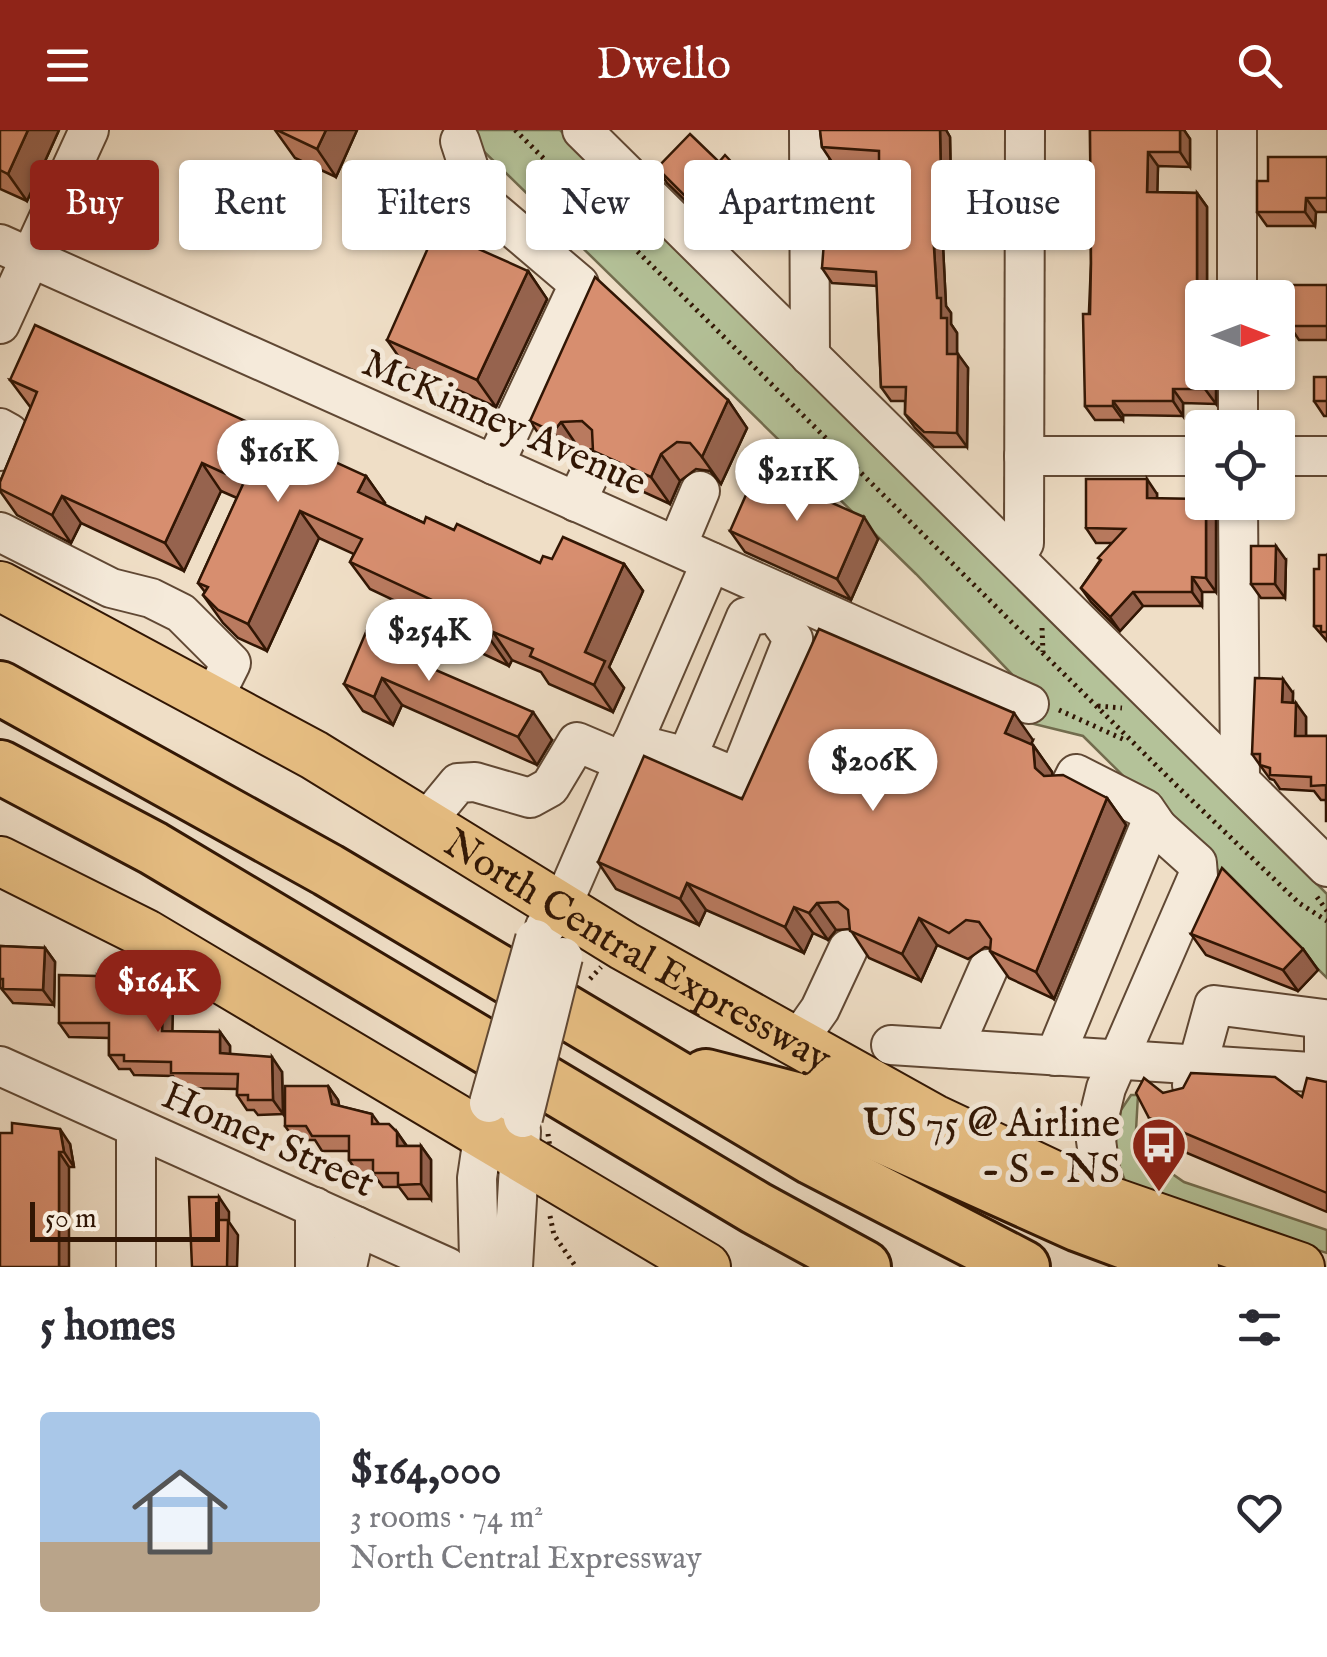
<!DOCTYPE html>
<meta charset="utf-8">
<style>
:root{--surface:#fff;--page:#f7f7f7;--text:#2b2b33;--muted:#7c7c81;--accent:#8f2418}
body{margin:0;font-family:"IM FELL English",serif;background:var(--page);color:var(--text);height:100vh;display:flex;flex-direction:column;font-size:38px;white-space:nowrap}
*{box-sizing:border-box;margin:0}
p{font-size:32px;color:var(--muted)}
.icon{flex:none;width:55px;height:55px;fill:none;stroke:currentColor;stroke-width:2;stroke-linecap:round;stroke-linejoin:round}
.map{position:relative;height:1137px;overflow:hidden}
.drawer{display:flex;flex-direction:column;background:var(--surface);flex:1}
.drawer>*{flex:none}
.top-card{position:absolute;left:30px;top:30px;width:1268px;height:90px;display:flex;gap:20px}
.needle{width:65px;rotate:90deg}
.buttons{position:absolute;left:1185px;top:150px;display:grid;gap:20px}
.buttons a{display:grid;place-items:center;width:110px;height:110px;border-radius:10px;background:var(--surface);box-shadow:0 2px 8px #0004;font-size:50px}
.scale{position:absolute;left:30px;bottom:25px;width:190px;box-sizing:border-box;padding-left:10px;border:5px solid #311604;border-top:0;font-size:28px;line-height:35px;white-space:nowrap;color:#311604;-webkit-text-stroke:8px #f5eada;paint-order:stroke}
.price{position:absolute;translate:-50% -85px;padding:0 22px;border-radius:35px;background:#fff;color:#222;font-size:32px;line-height:65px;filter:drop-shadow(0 2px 5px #0008)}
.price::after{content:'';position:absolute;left:50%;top:60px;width:30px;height:22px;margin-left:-15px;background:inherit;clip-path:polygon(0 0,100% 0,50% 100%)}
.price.active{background:var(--accent);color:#fff}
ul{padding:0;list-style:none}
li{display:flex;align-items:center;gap:30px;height:250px;padding:0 40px}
li span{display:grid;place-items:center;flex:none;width:280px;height:200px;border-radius:10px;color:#555}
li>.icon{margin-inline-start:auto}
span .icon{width:120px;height:120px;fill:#fffc;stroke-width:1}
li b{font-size:42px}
h2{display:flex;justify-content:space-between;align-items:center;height:120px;padding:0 40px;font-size:42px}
.chip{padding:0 35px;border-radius:10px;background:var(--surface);box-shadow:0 2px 8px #0004;font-size:35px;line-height:90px}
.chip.active{background:var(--accent);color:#fff}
header{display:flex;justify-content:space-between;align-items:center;height:130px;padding:0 40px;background:var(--accent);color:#fff;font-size:45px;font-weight:600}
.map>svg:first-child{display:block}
.green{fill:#b4c299;stroke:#726c4e;stroke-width:2.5}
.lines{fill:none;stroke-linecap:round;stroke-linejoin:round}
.minor-casing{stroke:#604834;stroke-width:42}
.major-casing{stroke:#311604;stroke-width:52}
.highway-casing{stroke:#311604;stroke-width:58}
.path{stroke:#311604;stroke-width:5;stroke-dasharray:2.5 5;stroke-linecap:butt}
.minor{stroke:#f5eada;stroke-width:38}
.major{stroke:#e8bf83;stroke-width:48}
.highway{stroke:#e8bf83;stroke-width:52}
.minor-bridge-casing{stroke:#604834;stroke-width:42;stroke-linecap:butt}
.path-bridge{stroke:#311604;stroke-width:5;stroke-dasharray:2.5 5;stroke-linecap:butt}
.minor-bridge{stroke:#f5eada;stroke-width:38}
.wall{fill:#b97a5f;stroke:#311604;stroke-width:2.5}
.shaded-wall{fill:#96634e;stroke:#311604;stroke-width:2.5}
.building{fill:#d78e6f;stroke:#311604;stroke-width:2.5}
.labels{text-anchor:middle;stroke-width:10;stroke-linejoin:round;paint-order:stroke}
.street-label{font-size:40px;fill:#311604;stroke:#f5eada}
.poi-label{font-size:40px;fill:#311604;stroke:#f5eada;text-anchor:end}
</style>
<header><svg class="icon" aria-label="menu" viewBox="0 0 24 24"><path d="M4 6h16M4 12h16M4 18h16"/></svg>Dwello<svg class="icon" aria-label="search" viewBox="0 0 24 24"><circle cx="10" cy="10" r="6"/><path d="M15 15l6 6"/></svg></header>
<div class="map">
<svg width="1327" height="1137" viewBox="0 0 1327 1137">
<rect width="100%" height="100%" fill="#efdec6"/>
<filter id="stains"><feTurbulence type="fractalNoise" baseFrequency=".002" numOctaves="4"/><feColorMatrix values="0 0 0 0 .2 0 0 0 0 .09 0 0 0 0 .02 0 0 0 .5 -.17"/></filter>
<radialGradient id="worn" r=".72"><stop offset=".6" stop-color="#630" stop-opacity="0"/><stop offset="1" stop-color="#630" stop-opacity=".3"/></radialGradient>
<!-- green -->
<g class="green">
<polygon points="462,0 560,0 1327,764 1327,848 1083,606 1030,593 1025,558 916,444"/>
<polygon points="1131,965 1138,965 1135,1018 1184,1052 1327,1100 1327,1123 1195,1082 1125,1051 1119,1035 1112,1036 1121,980"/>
</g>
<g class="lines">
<!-- minor casing -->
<g class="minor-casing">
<g id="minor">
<polyline points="582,0 1327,737"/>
<polyline points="809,0 810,226"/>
<polyline points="1237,0 1237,168"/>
<polyline points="460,11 479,69 579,154 494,335"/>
<polyline points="0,114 1029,574"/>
<polyline points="0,194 89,0"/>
<polyline points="1238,242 1238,298"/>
<polyline points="0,298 9,303 0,321"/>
<polyline points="1024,326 1202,326"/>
<polyline points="1278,326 1327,326"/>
<polyline points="576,372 592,339"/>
<polyline points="1238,372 1240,650"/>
<polyline points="0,402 111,458 151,468 181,483 231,533 213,569"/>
<polyline points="1024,413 1025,0"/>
<polyline points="677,416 700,361"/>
<polyline points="632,613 687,627 746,487 774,482 783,464"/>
<polyline points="687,627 738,648 793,509 774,482"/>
<polyline points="1072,652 1076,644 1145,679 1158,698"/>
<polyline points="425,693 458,653 475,652 530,668 550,657 577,612 624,632"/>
<polyline points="545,797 561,778 711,432"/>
<polyline points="796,913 820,879 848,819"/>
<polyline points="891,915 1327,943"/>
<polyline points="953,919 988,839"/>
<polyline points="1055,926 1148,700 1158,698 1197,733 1198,746 1106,958 1095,1003 1104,1069"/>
<polyline points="0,936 447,1137"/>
<polyline points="1192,955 1214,875 1324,889 1324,943"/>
<polyline points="315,1077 315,1137"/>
<polyline points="136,1137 136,998"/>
<polyline points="347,1137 356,1096"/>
<polyline points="483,1137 479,1129 477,1048 487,980"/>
<polyline points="513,1137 521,1001"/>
</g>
</g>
<!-- major casing -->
<g class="major-casing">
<g id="major">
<path id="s1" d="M0,456L314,625L624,816L934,989L1104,1069L1300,1137"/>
<polyline points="0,731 146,804 706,1137"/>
</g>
</g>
<!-- highway casing -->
<g class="highway-casing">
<g id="highway">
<polyline points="0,558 328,740 812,1028 1023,1137"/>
<polyline points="0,637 153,718 756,1078 864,1137"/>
<polyline points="706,946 803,971 1079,1095 1192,1137"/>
</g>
</g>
<!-- path -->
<g class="path">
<polyline points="515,0 1178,657 1299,773 1327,791"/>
<polyline points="1042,498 1043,522"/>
<polyline points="1098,576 1122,578"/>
<polyline points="1059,580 1127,611"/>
<polyline points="1317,767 1327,781"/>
<polyline points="550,1086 554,1105 576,1137"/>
</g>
<!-- minor -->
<use href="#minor" class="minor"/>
<!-- major -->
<use href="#major" class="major"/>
<!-- highway -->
<use href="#highway" class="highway"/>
<!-- minor-bridge casing -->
<g class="minor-bridge-casing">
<g id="minor-bridge">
<polyline points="489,973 535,809"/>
<polyline points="523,988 563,827"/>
</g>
</g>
<!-- path-bridge -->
<g class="path-bridge">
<polyline points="590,849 601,837"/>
<polyline points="548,1004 550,1018"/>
</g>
<!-- minor-bridge -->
<use href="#minor-bridge" class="minor-bridge"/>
</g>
<!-- wall -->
<g class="wall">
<polygon points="0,0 59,0 27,71 0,59"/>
<polygon points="275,0 357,0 336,47 295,28"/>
<polygon points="820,0 946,0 950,7 952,116 943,116 946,176 951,183 951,194 957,203 957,224 968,238 967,317 934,317 915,298 905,284 905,271 891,271 881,257 877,156 832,153 822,138 879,72 879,35 832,32 822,17"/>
<polygon points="1090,0 1184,0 1190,9 1190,37 1158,36 1157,62 1197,63 1207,77 1207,168 1202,242 1216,242 1216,274 1183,273 1183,286 1123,285 1123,290 1095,290 1085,276 1091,133"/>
<polygon points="1327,27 1327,82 1316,82 1315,96 1267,96 1257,82 1268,51"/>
<polygon points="719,32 739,40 749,54 724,80 719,75 705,90 667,53 657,38"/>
<polygon points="528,141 547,169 496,277 406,237 387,210"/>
<polygon points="1327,155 1327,210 1299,210 1293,201 1283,201 1278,193 1278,168"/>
<polygon points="1327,247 1327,286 1324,286 1314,271"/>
<polygon points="10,250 366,346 385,373 384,375 424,393 454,400 540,433 552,429 624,434 643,461 609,537 624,558 613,582 549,554 541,542 512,530 509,536 458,512 446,495 370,459 350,432 354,424 319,408 267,521 238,508 223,493 203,465 205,462 198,453 237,368 221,361 184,441 81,393 71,413 17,385 0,361 0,352 31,278"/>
<polygon points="728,270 747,298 721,354 710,341 696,339 680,351 670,374 613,348 593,319 580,320 572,329 549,319 530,291"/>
<polygon points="1157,364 1157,368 1216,383 1216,462 1202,462 1202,476 1143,476 1120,501 1091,472 1081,458 1112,413 1096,413 1086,398"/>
<polygon points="730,401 878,409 851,470 745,422"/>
<polygon points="1327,425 1327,511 1314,496 1319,439"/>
<polygon points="1286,430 1285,468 1261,468 1251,454"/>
<polygon points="415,531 552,610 537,635 402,575 393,595 363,581 344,554"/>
<polygon points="1293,563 1293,573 1306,587 1306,606 1327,606 1327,692 1326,670 1321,670 1314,661 1280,659 1274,650 1270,649 1252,624"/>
<polygon points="1033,610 1031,614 1033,615 1052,642 1052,646 1107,668 1126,695 1054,869 1009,848 990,821 990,818 985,817 968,829 937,815 921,851 869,828 850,799 836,800 828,810 813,803 804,823 706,780 699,795 616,759 598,732 742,669"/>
<polygon points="1191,804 1303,819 1318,840 1298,861 1206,825"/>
<polygon points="0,816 45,818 55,832 54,875 13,873 0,857"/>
<polygon points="105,857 163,861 173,875 172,901 220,902 230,916 230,924 282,942 283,984 258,985 254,980 247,980 237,965 237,959 181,958 173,946 134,945 130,939 119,939 109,925 109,908 69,907 59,893"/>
<polygon points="1327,952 1327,1082 1168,1015 1149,988 1163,963 1302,967"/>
<polygon points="328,956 338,970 339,976 372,984 379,994 397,1002 407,1016 421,1016 431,1030 431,1069 408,1069 399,1057 383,1057 374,1045 359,1045 349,1030 349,1021 322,1021 315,1010 295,1010 285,996"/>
<polygon points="12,1003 70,1014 74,1037 69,1037"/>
</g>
<!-- shaded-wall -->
<g class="shaded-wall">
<polygon points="28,0 59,0 27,71 8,44"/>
<polygon points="326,0 357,0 336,47 317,19"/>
<polygon points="940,0 946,0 950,7 952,116 942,101"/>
<polygon points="1180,0 1184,0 1190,9 1190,37 1180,22"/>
<polygon points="1148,22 1158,36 1157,76 1147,62"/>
<polygon points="739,40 749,54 724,80 714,66"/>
<polygon points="1197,63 1207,77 1207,168 1202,168 1202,236 1197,228"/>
<polygon points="1306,68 1316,82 1315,96 1305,82"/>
<polygon points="933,101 943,116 946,176 951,183 951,194 957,203 957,238 947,224 937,168"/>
<polygon points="528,141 547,169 496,277 477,250"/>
<polygon points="958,224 968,238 967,317 957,303"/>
<polygon points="1205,242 1216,242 1216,274 1205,259"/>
<polygon points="1173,259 1183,273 1183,286 1173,271"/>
<polygon points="728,270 747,298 721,354 702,327"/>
<polygon points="1113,271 1123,285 1123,290 1113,276"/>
<polygon points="561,292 580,320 572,329 553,302"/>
<polygon points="661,324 680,351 670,374 651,347"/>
<polygon points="202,333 221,361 184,441 165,413"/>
<polygon points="366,346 385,373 377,390 358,362"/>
<polygon points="1147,349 1157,364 1157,383 1147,368"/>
<polygon points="62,366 81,393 71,413 52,385"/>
<polygon points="1206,372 1208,372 1216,383 1216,462 1206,448"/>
<polygon points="300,381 319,408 267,521 248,494"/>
<polygon points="864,387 878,409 851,470 837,449"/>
<polygon points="1276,416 1286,430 1285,468 1275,454"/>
<polygon points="624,434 643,461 609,537 624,558 613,582 594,555 585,522"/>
<polygon points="1192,447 1202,462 1202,476 1192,462"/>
<polygon points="1133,462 1143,476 1120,501 1110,487"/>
<polygon points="493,502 512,530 509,536 490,509"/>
<polygon points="400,509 419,536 394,522"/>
<polygon points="382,548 402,575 393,595 374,567"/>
<polygon points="1283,549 1293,563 1292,586 1282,572"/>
<polygon points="1296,573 1306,587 1306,621 1295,606"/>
<polygon points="533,582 552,610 537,635 518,607"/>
<polygon points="1014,583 1033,610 1024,629 1005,603"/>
<polygon points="1033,615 1052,642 1054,665 1035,638"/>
<polygon points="1107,668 1126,695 1054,869 1036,842"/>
<polygon points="687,753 706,780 699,795 680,769"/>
<polygon points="817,773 836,800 828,810 809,783"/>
<polygon points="794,777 813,803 804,823 785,797"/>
<polygon points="919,788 937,815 921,851 902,824"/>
<polygon points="45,818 55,832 54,875 43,860"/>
<polygon points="1303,819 1318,840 1298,861 1283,840"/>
<polygon points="97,846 107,860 97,857"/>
<polygon points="163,861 173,875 172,916 162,901"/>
<polygon points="220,902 230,916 230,937 220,923"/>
<polygon points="272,927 282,942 283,984 273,970"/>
<polygon points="328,956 338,970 342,988 332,974"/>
<polygon points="60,999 70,1014 74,1037 64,1022"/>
<polygon points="397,1002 407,1017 397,1016"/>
<polygon points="421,1016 431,1030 431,1069 421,1054"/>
<polygon points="59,1022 69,1037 69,1137 59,1137"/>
<polygon points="219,1067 229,1082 229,1092 238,1105 237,1137 227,1137 218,1090"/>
</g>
<!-- building -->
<g class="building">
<polygon points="0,0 28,0 8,44 0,40"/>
<polygon points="277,0 326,0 317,19"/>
<polygon points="820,0 940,0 942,101 933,101 937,168 941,168 941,188 947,188 947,224 958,224 957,303 924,302 905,284 906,257 881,257 876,142 822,138 827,72 879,72 879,21 822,17"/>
<polygon points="1090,0 1180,0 1180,22 1148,22 1147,62 1197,63 1197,228 1202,228 1202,242 1205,242 1205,259 1173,259 1173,271 1113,271 1113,276 1085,276 1083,184 1090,184 1091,133"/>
<polygon points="690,4 719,32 725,25 739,40 714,66 709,61 695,76 657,38"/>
<polygon points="1268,27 1327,27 1327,68 1306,68 1305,82 1257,82 1257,51 1268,51"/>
<polygon points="436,100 528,141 477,250 387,210"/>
<polygon points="595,147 728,270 702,327 690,313 677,312 661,324 651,347 593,321 592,300 582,291 561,292 553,302 530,291"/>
<polygon points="1273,155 1327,155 1327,196 1289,196 1289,186 1278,186 1278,168 1273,168"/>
<polygon points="35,195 366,346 358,362 424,393 426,387 454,400 457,394 540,433 543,426 552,429 563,407 624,434 585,522 605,531 594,555 530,526 533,519 493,502 490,509 439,484 443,475 350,432 362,409 300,381 248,494 218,480 203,465 208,457 198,453 244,352 202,333 165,413 62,366 52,385 0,359 0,352 37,262 10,250"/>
<rect x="1314" y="247" width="13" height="24"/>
<polygon points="757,340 864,387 837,449 730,401"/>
<polygon points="1086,349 1147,349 1147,368 1202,369 1202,372 1206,372 1206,448 1192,447 1192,462 1133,462 1110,487 1081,458 1101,430 1098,428 1125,399 1086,398"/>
<polygon points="1251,416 1276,416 1275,454 1251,454"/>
<polygon points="1319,425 1327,425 1327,502 1321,502 1321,496 1314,496 1314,439 1319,439"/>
<polygon points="369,495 400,509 394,522 533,582 518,607 382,548 374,567 344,554"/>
<polygon points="819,499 1014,583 1005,603 1033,615 1035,638 1044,646 1063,645 1107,668 1036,842 990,821 991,809 979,792 966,790 949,803 919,788 902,824 850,801 848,780 838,772 817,773 809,783 794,777 785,797 687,753 680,769 598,732 644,626 742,669"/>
<polygon points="1255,548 1283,549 1282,572 1296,573 1295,606 1327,606 1327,691 1326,691 1326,655 1311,656 1311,647 1270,645 1270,638 1260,635 1260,624 1252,624"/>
<polygon points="1222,738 1303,819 1283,840 1191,804"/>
<polygon points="0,816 45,818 43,860 3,859 3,849 0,849"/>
<polygon points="59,845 97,846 97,857 163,861 162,901 220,902 220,923 272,927 273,970 248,970 248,965 237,965 238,944 171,943 171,932 124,931 124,925 109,925 109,893 59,893"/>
<polygon points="1191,943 1275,947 1302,967 1307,948 1327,952 1327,1063 1149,988 1136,963 1144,948 1163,963 1183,958"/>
<polygon points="285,956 328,956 332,974 372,984 372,994 389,994 397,1002 397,1016 421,1016 421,1054 398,1055 398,1043 373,1043 373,1030 349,1030 349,1006 312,1006 306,996 285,996"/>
<polygon points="12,993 60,999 64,1022 59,1022 59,1137 0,1137 0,1003 12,1003"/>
<polygon points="189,1067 219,1067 218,1090 228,1090 227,1137 192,1137"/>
</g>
<!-- icons -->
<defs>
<g id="bus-pin" transform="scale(2.875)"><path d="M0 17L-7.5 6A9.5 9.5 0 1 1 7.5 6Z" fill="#8f2418" stroke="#f5eada"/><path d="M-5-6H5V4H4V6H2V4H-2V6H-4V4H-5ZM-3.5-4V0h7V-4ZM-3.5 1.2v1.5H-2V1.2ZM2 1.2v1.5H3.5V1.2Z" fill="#fff"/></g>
</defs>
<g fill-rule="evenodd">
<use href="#bus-pin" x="1159" y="1015"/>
</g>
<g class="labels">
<!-- street labels -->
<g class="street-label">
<text transform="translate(505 291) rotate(24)" y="14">McKinney Avenue</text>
<text dy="14" stroke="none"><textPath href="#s1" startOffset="735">North Central Expressway</textPath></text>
<text transform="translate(269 1008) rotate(24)" y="14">Homer Street</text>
</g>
<!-- poi labels -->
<g class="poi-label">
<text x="1120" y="1006">US 75 @ Airline<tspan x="1120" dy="46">- S - NS</tspan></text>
</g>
</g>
<rect width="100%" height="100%" filter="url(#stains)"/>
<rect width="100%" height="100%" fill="url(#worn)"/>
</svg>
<div class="buttons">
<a><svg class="needle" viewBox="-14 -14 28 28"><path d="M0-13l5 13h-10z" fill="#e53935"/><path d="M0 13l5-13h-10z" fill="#7c7c81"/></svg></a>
<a><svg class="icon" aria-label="locate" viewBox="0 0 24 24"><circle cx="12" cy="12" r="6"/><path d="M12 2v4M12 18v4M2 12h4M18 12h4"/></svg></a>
</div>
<div class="scale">50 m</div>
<b class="price" style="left:278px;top:375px">$161K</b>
<b class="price" style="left:797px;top:394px">$211K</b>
<b class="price" style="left:429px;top:554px">$254K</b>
<b class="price" style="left:873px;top:684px">$206K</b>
<b class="price active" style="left:158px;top:905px">$164K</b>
<div class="top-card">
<a class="chip active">Buy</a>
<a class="chip">Rent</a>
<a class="chip">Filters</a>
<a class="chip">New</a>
<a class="chip">Apartment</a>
<a class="chip">House</a>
</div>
</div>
<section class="drawer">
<h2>5 homes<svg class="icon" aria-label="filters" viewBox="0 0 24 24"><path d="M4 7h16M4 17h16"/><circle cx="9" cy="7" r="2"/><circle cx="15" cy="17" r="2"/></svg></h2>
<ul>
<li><span style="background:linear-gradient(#a9c7e8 65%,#b9a48a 0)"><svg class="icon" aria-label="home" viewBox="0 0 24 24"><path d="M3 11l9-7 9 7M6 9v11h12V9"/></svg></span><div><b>$164,000</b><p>3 rooms · 74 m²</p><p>North Central Expressway</p></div><svg class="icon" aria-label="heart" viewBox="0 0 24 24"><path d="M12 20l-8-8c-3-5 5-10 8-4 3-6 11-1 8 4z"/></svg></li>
</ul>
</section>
